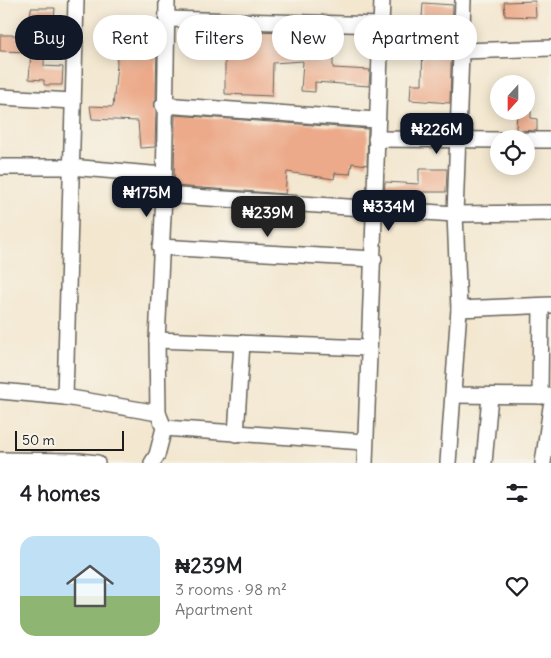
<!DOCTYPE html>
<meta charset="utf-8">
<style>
:root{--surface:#fff;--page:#f2f2f2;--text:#202124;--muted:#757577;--accent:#111827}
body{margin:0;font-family:Delius,sans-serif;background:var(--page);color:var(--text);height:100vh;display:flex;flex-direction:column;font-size:19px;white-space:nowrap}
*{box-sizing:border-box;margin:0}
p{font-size:16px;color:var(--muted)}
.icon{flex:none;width:28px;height:28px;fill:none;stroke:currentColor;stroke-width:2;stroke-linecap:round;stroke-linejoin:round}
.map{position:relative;height:463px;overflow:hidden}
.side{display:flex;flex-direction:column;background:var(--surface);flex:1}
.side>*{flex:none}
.guide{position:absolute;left:15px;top:15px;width:521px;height:45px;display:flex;gap:10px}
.needle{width:32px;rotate:201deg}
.fabs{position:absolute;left:490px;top:75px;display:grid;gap:10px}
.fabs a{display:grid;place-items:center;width:45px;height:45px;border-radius:50%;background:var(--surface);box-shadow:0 2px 12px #0003;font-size:25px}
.scale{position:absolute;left:15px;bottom:12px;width:109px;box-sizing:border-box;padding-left:5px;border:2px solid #1c1c1c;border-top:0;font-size:14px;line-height:18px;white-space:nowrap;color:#1c1c1c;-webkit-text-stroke:4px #f7f3e8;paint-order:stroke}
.price{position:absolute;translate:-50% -42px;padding:0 11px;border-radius:10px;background:var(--accent);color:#fff;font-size:16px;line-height:32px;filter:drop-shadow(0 1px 2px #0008)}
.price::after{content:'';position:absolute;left:50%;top:30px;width:15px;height:11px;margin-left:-8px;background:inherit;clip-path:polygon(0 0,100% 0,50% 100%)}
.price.selected{background:#222;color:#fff}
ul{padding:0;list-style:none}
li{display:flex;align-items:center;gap:15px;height:125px;padding:0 20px}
li span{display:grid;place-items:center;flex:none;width:140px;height:100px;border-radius:15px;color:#555}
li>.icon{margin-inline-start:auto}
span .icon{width:60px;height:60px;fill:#fffc;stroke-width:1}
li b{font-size:21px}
h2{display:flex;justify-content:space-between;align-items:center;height:60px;padding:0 20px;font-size:21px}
.pill{padding:0 18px;border-radius:22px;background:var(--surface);box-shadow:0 2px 12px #0003;font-size:18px;line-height:45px}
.pill.selected{background:var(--accent);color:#fff}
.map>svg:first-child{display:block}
.building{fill:#ecaa8a}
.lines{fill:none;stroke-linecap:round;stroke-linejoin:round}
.minor-casing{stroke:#67635b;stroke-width:18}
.minor{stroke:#fff;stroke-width:15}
</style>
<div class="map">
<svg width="551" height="463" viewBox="0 0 551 463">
<rect width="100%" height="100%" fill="#f7f3e8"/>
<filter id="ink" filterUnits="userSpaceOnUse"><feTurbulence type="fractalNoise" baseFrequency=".02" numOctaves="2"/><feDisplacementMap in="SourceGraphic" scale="10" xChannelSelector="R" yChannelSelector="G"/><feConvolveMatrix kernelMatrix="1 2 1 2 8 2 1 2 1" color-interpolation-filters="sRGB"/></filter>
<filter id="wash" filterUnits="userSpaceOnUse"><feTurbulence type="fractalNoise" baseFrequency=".0096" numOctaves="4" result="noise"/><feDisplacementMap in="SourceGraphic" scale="20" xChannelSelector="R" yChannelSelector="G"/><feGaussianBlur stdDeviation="1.12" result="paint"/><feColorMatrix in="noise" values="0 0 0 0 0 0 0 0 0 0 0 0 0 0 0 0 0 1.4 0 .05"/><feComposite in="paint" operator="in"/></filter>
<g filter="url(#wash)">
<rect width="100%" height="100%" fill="#f3e7d0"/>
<g id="blocks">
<!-- building -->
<g class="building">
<polygon points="535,1 536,17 505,16 504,2"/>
<polygon points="423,3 453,5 450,103 410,100 411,84 422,84 423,33 421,33"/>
<polygon points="31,8 55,8 54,20 61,20 60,34 45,33 44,66 63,67 62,85 44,85 44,80 29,79 31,52 0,51 0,35 29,35"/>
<polygon points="225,30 313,33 314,54 333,55 333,68 370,70 369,86 315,82 315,92 301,91 303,61 273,63 272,96 225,94"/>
<polygon points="116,40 157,41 156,99 154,105 156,111 155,147 140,148 138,121 92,119 90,106 113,107 117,65"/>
<polygon points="517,111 531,111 531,118 537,119 537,131 516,130"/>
<polygon points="175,115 368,129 367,165 352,163 350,174 335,173 334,179 287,172 285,194 174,186"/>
<polygon points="419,169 447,169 446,192 419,192 419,202 384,200 385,182 419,184"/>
</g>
</g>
</g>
<g filter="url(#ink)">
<use href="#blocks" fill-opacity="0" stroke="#67635b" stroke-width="1"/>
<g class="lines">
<!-- minor casing -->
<g class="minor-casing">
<g id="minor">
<polyline points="167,19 381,25"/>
<polyline points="462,51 551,48"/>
<polyline points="0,97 73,101"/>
<polyline points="163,105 376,120"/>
<polyline points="376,139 499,140"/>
<polyline points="526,140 551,140"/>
<polyline points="0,167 70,167 163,175"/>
<polyline points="164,195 455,214 551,213"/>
<polyline points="160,247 374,259"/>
<polyline points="459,309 551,305"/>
<polyline points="157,340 369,348"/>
<polyline points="0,391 65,397 158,413"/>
<polyline points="453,395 551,396"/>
<polyline points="540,396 541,306"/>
<polyline points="65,397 76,0"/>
<polyline points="164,428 364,442"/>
<polyline points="236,434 242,343"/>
<polyline points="0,460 79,461 97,463"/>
<polyline points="152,463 157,455 164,428 158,413 157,340 164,195 167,0"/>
<polyline points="365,463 382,0"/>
<polyline points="448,463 459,309 455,214 463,0"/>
<polyline points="484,463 490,396"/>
<polyline points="543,463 551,407"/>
</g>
</g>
<!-- minor -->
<use href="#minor" class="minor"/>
</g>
</g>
</svg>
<div class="fabs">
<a><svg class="needle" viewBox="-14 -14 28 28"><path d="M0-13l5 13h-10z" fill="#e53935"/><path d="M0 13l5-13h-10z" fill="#757577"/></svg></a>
<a><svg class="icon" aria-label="locate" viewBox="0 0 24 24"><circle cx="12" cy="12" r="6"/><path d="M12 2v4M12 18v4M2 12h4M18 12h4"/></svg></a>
</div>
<div class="scale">50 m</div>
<b class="price" style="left:437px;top:155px">₦226M</b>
<b class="price" style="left:147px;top:218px">₦175M</b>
<b class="price" style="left:389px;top:232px">₦334M</b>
<b class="price selected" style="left:268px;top:238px">₦239M</b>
<div class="guide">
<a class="pill selected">Buy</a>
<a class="pill">Rent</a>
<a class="pill">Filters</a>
<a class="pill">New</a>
<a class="pill">Apartment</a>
</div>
</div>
<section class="side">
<h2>4 homes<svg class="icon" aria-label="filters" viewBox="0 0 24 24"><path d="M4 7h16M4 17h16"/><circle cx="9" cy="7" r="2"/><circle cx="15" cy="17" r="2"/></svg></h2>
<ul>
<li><span style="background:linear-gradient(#bfe0f5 60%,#8fb573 0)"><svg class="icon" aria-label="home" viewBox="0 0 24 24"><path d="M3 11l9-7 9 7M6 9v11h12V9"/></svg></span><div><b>₦239M</b><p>3 rooms · 98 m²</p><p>Apartment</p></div><svg class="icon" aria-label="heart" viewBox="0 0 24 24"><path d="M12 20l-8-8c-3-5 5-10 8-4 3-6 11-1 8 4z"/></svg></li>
</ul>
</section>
